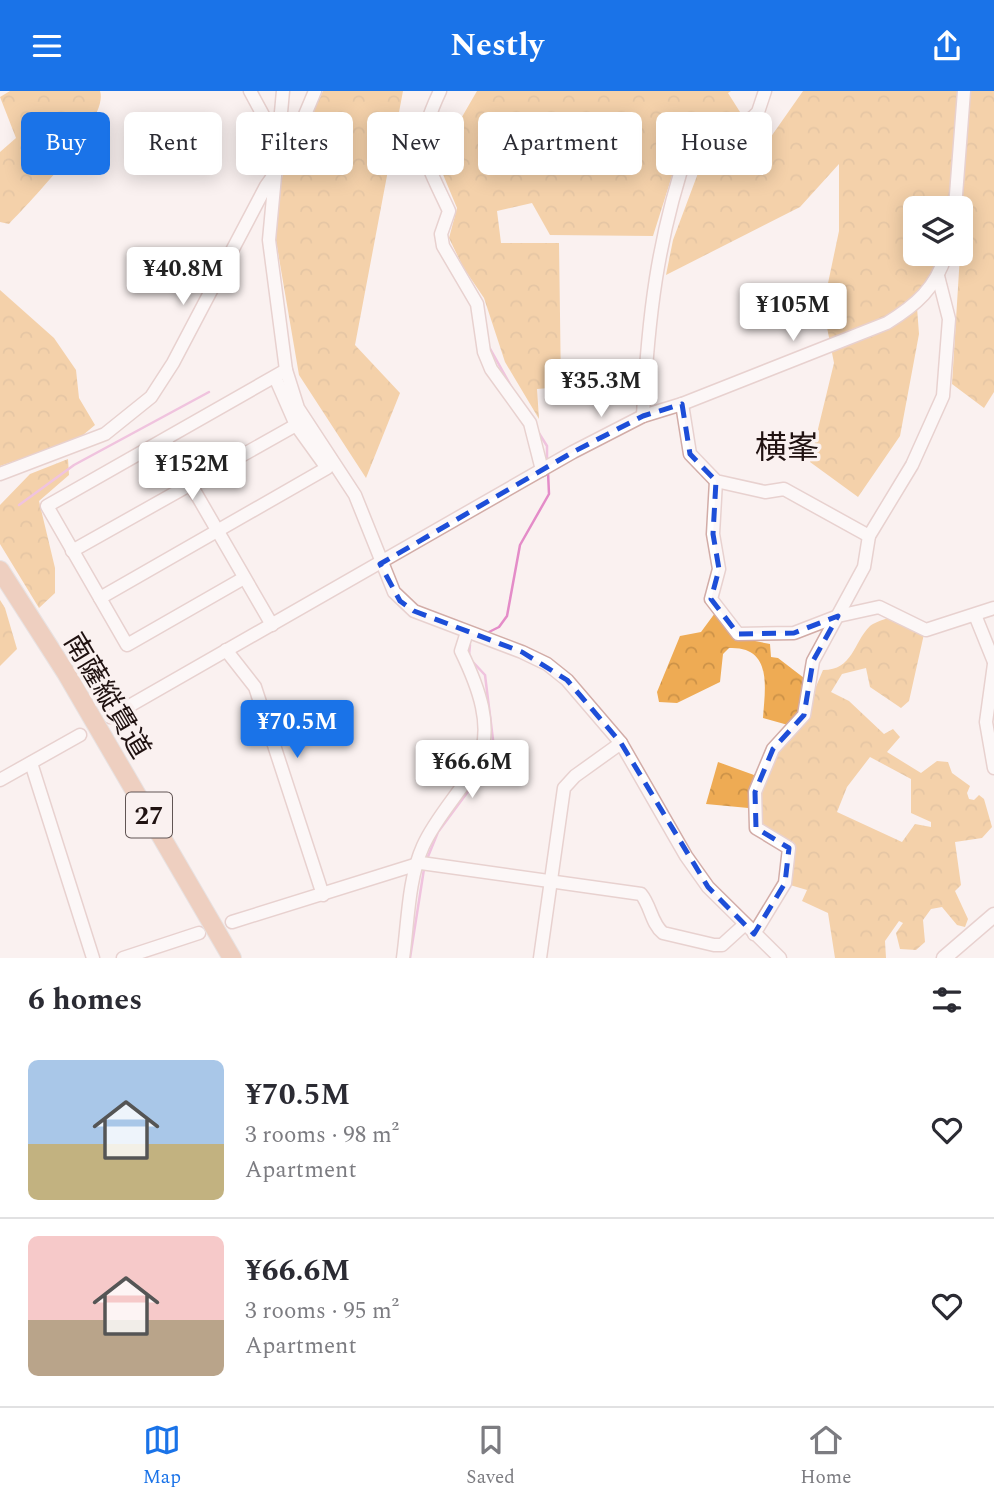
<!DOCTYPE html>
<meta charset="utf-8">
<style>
:root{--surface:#fff;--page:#f7f7f7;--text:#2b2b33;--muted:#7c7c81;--line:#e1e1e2;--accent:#1a73e8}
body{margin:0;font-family:Spectral,"Noto Sans JP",serif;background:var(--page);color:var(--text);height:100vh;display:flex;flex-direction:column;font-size:26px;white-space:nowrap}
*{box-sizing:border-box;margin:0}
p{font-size:23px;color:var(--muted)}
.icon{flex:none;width:38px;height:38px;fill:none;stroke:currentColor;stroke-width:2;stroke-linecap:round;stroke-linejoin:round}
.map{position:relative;height:867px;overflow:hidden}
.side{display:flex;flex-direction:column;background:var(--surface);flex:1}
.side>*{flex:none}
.top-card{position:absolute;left:21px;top:21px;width:952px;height:63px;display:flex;gap:14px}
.controls{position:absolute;left:903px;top:105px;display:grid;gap:14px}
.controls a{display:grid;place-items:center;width:70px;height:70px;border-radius:10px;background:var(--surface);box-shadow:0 4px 18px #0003;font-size:35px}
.price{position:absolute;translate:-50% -60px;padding:0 16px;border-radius:7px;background:#fff;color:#222;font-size:23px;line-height:46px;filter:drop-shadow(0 2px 4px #0008)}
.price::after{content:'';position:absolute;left:50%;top:42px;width:21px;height:16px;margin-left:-10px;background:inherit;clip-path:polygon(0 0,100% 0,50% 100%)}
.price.selected{background:var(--accent);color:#fff}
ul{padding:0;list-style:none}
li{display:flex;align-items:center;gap:21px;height:175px;padding:0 28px}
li+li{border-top:2px solid var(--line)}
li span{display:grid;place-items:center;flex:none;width:196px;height:140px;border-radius:10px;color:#555}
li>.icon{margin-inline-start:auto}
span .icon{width:84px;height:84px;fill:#fffc;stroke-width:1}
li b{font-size:30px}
h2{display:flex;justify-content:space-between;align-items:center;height:84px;padding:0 28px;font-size:30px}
.chip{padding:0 24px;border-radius:10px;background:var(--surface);box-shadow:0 4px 18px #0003;font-size:24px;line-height:63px}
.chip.selected{background:var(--accent);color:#fff}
header{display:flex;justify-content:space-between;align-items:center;height:91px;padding:0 28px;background:var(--accent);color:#fff;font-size:32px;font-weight:700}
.tab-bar{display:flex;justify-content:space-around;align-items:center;height:98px;border-top:2px solid var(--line);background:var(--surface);font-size:19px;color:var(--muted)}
.tab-bar a{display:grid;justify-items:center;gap:4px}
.tab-bar .selected{color:var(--accent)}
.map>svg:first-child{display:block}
.forest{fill:url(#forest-crowns);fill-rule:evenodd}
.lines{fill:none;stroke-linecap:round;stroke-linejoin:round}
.stream{stroke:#e48cc8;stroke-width:2.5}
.minor-casing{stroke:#d2aca7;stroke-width:15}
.tertiary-casing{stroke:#d2aca7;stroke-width:17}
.primary-casing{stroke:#d2d0cf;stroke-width:20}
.minor{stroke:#fff;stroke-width:12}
.tertiary{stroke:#fff;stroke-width:14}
.primary{stroke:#e1a785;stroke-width:18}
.marked{fill:none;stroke:#1d4ed8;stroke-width:5;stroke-dasharray:14 9;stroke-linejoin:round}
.labels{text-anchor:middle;stroke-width:7;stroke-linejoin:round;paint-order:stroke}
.shield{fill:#faf1f0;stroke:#615554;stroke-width:2}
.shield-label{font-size:26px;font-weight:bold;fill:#201211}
.street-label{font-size:28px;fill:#201211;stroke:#faf1f0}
.quarter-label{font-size:32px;fill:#201211;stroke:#faf1f0}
</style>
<header><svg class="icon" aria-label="menu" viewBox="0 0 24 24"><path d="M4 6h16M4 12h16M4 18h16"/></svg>Nestly<svg class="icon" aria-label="share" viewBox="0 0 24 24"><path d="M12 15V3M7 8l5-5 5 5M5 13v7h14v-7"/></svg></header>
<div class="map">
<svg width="994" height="867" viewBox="0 0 994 867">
<defs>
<pattern id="forest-crowns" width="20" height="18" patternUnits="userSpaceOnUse" patternTransform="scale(1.75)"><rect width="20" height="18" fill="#eeab54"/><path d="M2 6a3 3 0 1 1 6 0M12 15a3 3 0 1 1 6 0" fill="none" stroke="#cc9248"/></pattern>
</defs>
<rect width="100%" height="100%" fill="#faf1f0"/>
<!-- forest -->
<g class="forest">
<path d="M10,0H100C110,28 29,112 9,133L0,131V61L16,47L0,6Z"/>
<polygon points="323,0 403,0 355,254 400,302 366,387 299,284 273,132 283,82"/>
<polygon points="477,0 731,0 728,2 740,21 683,50 653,145 550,144 532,112 497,120 501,152 559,152 561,296 537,298 539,328 505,271 484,207 463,176 449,147 457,117 437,69"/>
<path d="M803,0H994V301L984,317L952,293L960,164L916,203L919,243L900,345L858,406L810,371L834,272L823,216L839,140V73L800,116L666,184L673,149L707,58L768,50ZM915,117H961V163H915Z"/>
<polygon points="0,199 54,247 76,279 79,307 95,334 77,349 0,375"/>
<polygon points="68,368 69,384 39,410 55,477 55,502 39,517 0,453 0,414 30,383"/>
<polygon points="0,509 5,517 17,558 0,575"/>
<path d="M715,522L745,548L770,553L771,566L778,567L804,587V603L812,605L823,579C853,579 853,552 870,535C875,531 885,528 891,526L924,543L909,610L901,617L870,596L866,577L842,583L831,601L849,610L884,643L893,638L900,646L887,661L921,682L937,670L948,671L952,682L970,695L967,702L969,708L974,709L979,704L984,708L992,736L982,747L955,751L961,794L955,800L968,828L965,836L957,834L942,816L931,818L923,829L925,851L916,859L900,858L896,842L903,832L899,830L885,850L886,867H835L828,822L802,810L807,799L790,794L791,750L760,735L759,718L706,713L718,671L754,684L776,661L788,634L763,627C765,597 773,555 729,557L723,563L720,591L677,612L659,611L657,601L680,545L701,541ZM870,666L911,688V722L931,731V736L915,733L902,751L837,721L847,696Z"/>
</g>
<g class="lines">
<!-- stream -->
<g class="stream">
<polyline points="488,254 512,297"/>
<polyline points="537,339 547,355 547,371"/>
<polyline points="19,414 74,374 209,301"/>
<polyline points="489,541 499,536 507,525 520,454 549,403 548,381"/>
<polyline points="469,564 470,554"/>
<polyline points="427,768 438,741 489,672 494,657 485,584 472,570"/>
<polyline points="410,867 424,778"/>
</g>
<!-- minor casing -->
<g class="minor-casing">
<g id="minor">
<polyline points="250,0 269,35 279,39"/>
<polyline points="283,0 269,149 286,279 298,317 355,404 394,501 414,520 522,561 547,573 567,589 621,652 686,765 708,796 780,867"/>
<path d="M440,0C413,57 424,66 449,120L441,143L443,155L477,213L484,261L491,278L530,332L542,379"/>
<polyline points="955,117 964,0"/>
<polyline points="682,313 690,363 716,390 765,401 784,398 869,445"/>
<path d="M643,325C648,227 657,148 689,55L697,48L752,27L758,21L765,0"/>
<polyline points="165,349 272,534"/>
<polyline points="0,383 105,343 151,306 173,272 266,95 288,64 315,0"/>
<polyline points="716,390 713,443 719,478 711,508 738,543 794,542 838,525 879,516 926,539 994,517"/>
<polyline points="72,460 296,334"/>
<polyline points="244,487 127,554 47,415 286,279"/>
<polyline points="100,507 327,377 296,334 275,286"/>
<polyline points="975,524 994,571"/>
<polyline points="226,559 255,596 323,804"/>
<polyline points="994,573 986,631 994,677"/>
<path d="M110,626L573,361L643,325L682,313L887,232C916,214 936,197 946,163"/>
<polyline points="31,672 93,867"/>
<polyline points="0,689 80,644"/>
<path d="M232,831L421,772L641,803C651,815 651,832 663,842L714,854H722L744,834"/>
<polyline points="754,843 785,792 789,757 756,737 755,701 773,658 804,624 813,570 864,476 869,445 912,374 943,305 949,228 938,185"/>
<polyline points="123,867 199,842"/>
<path d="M403,867C408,832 408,788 423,755C436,726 460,702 476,674C496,638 477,593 461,560L467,541"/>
<polyline points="540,867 564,697 575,685 621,652"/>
</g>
</g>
<!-- tertiary casing -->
<g class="tertiary-casing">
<polyline id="tertiary" points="944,867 994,824"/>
</g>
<!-- primary casing -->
<g class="primary-casing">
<polyline id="primary" points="0,479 66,582 232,867"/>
</g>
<!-- minor -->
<use href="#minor" class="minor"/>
<!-- tertiary -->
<use href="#tertiary" class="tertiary"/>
<!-- primary -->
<use href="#primary" class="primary"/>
</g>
<!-- marked area -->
<path d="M0 0H994V867H0ZM682,313L690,363L716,390L713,443L719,478L711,508L738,543L794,542L838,525L813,570L804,624L773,658L755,701L756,737L789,757L785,792L754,843L708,796L621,652L567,589L522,561L414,520L400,510L380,473L573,361L643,325Z" fill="#faf1f0" fill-opacity=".55" fill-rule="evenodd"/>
<path class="marked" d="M682,313L690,363L716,390L713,443L719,478L711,508L738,543L794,542L838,525L813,570L804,624L773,658L755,701L756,737L789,757L785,792L754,843L708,796L621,652L567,589L522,561L414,520L400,510L380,473L573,361L643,325Z"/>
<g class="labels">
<!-- shield labels -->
<rect class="shield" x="126" y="701.5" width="46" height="45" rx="5"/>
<g class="shield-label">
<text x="149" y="733">27</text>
</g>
<!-- street labels -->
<g class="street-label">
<text transform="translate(108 604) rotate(59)" y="10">南薩縦貫道</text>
</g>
<!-- quarter labels -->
<g class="quarter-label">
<text x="787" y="367">横峯</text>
</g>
</g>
</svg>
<div class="controls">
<a><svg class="icon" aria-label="layers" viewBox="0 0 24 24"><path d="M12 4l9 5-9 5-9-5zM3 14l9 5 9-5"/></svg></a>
</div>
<b class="price" style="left:183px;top:216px">¥40.8M</b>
<b class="price" style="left:793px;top:252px">¥105M</b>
<b class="price" style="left:601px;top:328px">¥35.3M</b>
<b class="price" style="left:192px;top:411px">¥152M</b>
<b class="price selected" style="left:297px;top:669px">¥70.5M</b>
<b class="price" style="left:472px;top:709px">¥66.6M</b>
<div class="top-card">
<a class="chip selected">Buy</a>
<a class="chip">Rent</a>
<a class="chip">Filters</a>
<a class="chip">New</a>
<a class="chip">Apartment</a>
<a class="chip">House</a>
</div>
</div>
<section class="side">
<h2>6 homes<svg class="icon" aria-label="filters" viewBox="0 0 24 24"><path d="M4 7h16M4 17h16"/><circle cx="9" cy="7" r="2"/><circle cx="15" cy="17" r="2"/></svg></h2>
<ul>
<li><span style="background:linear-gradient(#a9c7e8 60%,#c2b280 0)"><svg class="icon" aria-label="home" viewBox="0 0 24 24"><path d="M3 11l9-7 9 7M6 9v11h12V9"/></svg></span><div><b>¥70.5M</b><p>3 rooms · 98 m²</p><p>Apartment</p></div><svg class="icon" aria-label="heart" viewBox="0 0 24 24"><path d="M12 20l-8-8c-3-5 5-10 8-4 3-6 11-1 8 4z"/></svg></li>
<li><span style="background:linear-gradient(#f6c9c9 60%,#b9a48a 0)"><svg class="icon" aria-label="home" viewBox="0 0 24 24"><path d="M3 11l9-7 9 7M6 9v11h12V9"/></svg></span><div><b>¥66.6M</b><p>3 rooms · 95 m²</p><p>Apartment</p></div><svg class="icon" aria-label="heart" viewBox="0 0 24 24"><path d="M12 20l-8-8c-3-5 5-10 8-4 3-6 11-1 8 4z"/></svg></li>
</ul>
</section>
<nav class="tab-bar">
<a class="selected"><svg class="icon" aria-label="map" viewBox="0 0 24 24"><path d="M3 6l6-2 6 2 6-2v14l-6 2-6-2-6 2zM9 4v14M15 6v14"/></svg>Map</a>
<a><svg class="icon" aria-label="saved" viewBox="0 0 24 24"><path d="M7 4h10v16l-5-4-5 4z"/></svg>Saved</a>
<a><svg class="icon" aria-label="home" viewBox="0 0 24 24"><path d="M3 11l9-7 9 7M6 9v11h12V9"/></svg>Home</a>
</nav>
